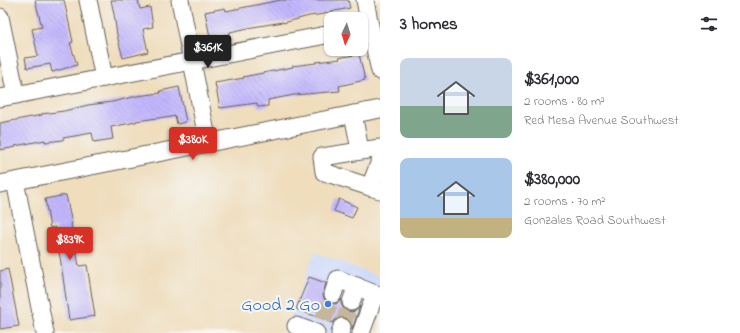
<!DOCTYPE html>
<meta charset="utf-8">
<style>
:root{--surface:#fff;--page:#f2f2f3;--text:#2b2b33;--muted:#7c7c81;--accent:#d93025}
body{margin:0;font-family:"Indie Flower",sans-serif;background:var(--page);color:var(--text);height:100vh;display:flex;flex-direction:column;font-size:15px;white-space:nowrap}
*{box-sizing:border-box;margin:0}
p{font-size:13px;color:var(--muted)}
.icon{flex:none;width:22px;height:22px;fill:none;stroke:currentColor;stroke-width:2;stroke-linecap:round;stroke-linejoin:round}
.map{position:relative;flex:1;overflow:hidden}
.side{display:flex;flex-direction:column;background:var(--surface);width:360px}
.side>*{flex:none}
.needle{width:26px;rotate:184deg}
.buttons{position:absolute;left:324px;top:12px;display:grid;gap:8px}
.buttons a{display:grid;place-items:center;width:44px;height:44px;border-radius:8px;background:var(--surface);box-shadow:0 1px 3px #0004;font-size:20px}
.price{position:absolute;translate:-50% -34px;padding:0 9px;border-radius:4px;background:var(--accent);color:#fff;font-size:13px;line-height:26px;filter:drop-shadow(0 1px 2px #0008)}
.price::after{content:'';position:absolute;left:50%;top:24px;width:12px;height:9px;margin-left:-6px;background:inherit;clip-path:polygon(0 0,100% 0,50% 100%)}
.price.current{background:#222;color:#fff}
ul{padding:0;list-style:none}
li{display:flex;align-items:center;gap:12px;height:100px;padding:0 20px}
li span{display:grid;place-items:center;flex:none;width:112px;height:80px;border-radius:8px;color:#555}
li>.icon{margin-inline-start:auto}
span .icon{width:48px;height:48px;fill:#fffc;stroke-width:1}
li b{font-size:17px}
h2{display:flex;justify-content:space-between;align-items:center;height:48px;padding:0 20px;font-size:17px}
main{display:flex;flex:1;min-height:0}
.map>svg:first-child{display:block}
.built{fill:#cedafa}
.building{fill:url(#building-back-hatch)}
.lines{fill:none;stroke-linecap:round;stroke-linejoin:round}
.minor-tunnel{stroke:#c5b69c;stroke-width:17;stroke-dasharray:17 8;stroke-linecap:butt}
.minor-casing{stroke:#666054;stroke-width:19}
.minor{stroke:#fff;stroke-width:17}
.shop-dot{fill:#3f7fe0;stroke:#f6f6f2;stroke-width:1.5}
.labels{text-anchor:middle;stroke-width:4;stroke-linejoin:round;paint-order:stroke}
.shop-label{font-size:18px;fill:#366cbe;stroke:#f6f6f2;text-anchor:end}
</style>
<main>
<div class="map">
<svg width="380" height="333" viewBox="0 0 380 333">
<defs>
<pattern id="building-back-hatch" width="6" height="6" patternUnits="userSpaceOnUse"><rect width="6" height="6" fill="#c2b7fd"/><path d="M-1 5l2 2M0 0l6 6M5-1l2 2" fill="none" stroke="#a69dd8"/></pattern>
</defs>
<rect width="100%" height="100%" fill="#f6f6f2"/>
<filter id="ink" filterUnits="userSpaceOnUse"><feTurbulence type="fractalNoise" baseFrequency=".025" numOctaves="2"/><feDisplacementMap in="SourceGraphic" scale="8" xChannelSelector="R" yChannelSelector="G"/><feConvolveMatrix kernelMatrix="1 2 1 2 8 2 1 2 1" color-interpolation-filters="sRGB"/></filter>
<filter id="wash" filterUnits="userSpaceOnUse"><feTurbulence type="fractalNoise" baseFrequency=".012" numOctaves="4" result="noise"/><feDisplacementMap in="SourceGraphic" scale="16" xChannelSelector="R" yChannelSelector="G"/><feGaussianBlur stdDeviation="0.9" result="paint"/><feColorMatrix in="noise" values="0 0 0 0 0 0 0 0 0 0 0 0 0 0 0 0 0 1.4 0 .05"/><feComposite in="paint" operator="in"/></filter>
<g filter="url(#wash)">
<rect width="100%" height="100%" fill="#efddbc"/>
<!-- built -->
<polygon class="built" points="315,252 380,277 380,311 372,333 284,333"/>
<g id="blocks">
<!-- building -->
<g class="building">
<polygon points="35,0 64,0 73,42 70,43 77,65 52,72 50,64 27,68 25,58 38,56 32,29 42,27"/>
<polygon points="111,0 138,0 140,9 150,7 153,27 143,29 148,52 123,58 117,35 114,14"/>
<polygon points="281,0 348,0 350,8 325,13 325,14 309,16 283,23 283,22 253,27 230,32 230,34 210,37 205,12 225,8 226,11"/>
<polygon points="359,54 365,80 339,86 340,91 294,95 268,100 268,106 258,107 257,103 220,108 215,83 244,78 243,77 293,67 292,66 316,63 316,62 340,59 339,58"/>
<polygon points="179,87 186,122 177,124 175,116 166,118 165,117 136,121 136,122 111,127 113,139 94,142 92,133 63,138 63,140 45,142 45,140 15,146 16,147 0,150 0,123 42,115 41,114 64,111 88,105 112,102 137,96 161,93 160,91"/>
<polygon points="66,195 72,224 71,224 79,266 87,265 95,316 69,320 61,263 55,227 50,228 45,199"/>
<polygon points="339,199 357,207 352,218 334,211"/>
<polygon points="8,269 19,326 0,329 0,271"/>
<polygon points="309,277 326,283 324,291 323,296 325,300 329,303 335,304 339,302 342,299 341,303 343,308 347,311 352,312 357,310 360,306 352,330 352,325 350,321 346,318 340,317 336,319 333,323 296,309"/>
</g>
</g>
</g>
<g filter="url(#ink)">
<use href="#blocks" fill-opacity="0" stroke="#666054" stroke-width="1"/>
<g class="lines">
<!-- minor-tunnel -->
<g class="minor-tunnel">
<polyline points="323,320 333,294"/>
<polyline points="342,327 351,302"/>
</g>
<!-- minor casing -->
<g class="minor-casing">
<g id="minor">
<polyline points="88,0 104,78"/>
<polyline points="180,0 208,143"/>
<polyline points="365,0 370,26 380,71"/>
<polyline points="0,17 16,95"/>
<polyline points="0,98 331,34"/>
<polyline points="353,114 360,150"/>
<polyline points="380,161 370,187 380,190"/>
<polyline points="15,181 45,333"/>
<polyline points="0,184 380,109"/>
<polyline points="370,187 324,172 322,157 380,148"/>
<polyline points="333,294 338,279 380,296"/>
<polyline points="351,302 357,286"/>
<polyline points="296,326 316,333"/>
<polyline points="340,333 342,327"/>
<polyline points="361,333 375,294"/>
</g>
</g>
<!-- minor -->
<use href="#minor" class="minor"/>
</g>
</g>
<!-- markers -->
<circle class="shop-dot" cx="328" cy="304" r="4"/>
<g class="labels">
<!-- shop labels -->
<g class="shop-label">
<text x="320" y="310">Good 2 Go</text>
</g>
</g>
</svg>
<div class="buttons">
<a><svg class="needle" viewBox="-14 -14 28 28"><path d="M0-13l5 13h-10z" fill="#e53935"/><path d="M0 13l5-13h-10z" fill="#7c7c81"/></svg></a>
</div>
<b class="price current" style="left:208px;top:69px">$361K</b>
<b class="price" style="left:193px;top:161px">$380K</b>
<b class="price" style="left:70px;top:261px">$839K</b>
</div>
<section class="side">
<h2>3 homes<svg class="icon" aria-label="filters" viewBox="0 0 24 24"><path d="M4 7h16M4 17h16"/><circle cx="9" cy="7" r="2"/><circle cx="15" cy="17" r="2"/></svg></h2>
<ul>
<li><span style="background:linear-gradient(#c9d6e8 60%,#7fa58c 0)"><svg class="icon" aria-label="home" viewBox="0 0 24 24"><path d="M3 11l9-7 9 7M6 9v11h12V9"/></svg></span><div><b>$361,000</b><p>2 rooms · 80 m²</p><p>Red Mesa Avenue Southwest</p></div></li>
<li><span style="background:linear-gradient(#a9c7e8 75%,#c2b280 0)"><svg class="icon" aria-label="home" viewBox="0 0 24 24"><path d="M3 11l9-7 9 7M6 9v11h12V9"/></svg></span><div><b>$380,000</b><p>2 rooms · 70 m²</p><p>Gonzales Road Southwest</p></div></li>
</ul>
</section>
</main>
